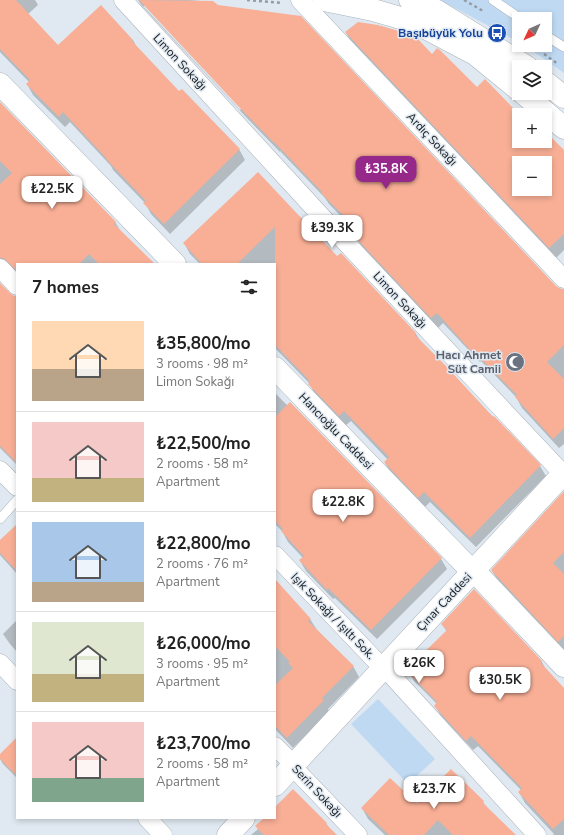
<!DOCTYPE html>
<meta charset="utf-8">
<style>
:root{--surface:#fff;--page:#f6f6f6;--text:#222;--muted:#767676;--line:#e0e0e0;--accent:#962889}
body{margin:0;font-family:"Nunito Sans",sans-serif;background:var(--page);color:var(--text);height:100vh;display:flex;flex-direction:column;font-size:15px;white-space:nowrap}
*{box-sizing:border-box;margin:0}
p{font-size:13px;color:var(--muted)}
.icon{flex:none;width:22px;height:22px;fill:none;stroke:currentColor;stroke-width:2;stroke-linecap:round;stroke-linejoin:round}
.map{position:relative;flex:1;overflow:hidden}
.panel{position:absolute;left:16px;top:263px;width:260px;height:556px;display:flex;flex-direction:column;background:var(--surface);border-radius:0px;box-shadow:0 2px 6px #0003}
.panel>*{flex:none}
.needle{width:26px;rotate:226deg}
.buttons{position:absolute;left:512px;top:12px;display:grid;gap:8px}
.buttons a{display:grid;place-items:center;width:40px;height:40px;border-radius:0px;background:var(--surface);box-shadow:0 2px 6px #0003;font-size:20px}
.price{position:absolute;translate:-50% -34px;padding:0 9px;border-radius:8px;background:#fff;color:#222;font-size:13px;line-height:26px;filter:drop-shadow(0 1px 2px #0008)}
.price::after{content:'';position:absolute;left:50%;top:24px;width:12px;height:9px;margin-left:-6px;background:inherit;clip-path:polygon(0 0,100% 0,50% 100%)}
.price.active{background:var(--accent);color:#fff}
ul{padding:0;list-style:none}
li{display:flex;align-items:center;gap:12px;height:100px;padding:0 16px}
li+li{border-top:1px solid var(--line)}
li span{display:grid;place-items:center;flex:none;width:112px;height:80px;border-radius:0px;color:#555}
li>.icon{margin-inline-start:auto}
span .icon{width:48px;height:48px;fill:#fffc;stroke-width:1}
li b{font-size:17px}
h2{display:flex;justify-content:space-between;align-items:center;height:48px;padding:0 16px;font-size:17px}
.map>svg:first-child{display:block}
.green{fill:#bfd9f3}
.shadow{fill:#0003;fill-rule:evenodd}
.building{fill:#f8af96;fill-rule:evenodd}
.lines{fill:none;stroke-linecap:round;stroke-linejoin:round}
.lane-casing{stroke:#abb3bb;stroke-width:10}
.street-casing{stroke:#abb3bb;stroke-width:19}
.secondary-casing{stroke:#abb3bb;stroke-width:23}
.primary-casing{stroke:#abb3bb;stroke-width:23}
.path{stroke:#949ba1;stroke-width:2.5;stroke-dasharray:3 3;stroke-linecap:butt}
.lane{stroke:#fff;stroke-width:9}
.street{stroke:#fff;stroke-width:18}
.secondary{stroke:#fff;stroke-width:22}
.primary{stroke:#fff;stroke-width:22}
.labels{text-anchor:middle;stroke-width:3;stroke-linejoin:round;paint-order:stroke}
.transit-label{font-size:12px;font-weight:bold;fill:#164399;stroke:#e0e9f1;text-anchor:end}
.street-label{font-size:12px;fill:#15181b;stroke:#e0e9f1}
.worship-label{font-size:12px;font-weight:bold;fill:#5b616d;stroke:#e0e9f1;text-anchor:end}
</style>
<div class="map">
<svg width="564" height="835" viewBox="0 0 564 835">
<rect width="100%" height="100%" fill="#e0e9f1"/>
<!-- green -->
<g class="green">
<polygon points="440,0 564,0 564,73 524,45 545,45 545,19 519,19 519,42"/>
<polygon points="378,699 435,759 408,784 351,724"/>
</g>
<!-- shadow -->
<g class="shadow">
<polygon points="0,0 35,0 38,5 28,14 58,46 133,40 137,48 179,93 239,149 245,160 170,234 151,214 145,203 113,170 111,166 70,122 65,127 33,95 27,84 29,82 0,52"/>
<path d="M138,0H189L213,2L556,287L564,290V444L559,448L522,408L516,397L481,361L480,362L443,323L438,328L363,249L357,238L360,236L329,204L325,198L280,151V152L245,116L142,6ZM143,6H146L242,108L240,110Z"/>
<path d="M346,33L519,141H545V132L564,152V250L556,258L352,43ZM519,163H545V189H519Z"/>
<polygon points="0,103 115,222 121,232 154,264 17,264 17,274 0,270"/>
<polygon points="258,173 337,258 416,334 421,342 540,466 546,476 476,547 430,502 425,507 391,473 385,463 388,460 351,421 345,426 315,395 310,384 275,348 275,264 200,264 190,254 184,243"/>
<polygon points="0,285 13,297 17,297 17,465 0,448"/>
<polygon points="275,393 288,406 290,403 441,559 447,569 377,639 335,598 333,599 306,571 300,561 303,558 288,542 282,531 275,524"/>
<polygon points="564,493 564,651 499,582 492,571"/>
<polygon points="17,525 17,574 0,555 0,541"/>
<polygon points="474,590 542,662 547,672 564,690 564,835 553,835 554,834 525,803 519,792 521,790 478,746 473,750 441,716 435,706 437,704 414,681 408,671 447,632 442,624"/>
<polygon points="275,592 310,619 317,630 353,666 359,677 328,709 329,712 293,748 275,729"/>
<polygon points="17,620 17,652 10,644 3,634"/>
<polygon points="17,739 17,778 3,764 0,759 0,755"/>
<polygon points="483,802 487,808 514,835 385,835 368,819 362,808"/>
<polygon points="275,808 326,823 329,828 336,835 251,835 258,829 265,818 275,818"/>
</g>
<!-- building -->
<g class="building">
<polygon points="0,0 16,0 58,45 101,5 133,40 132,41 179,91 182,89 240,149 164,224 143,203 146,201 106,159 107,159 63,112 59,117 26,84 30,80 0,49"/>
<polygon points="139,0 213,1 218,5 301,16 556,286 561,289 564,289 564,345 547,362 564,379 564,428 553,439 515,397 517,395 474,352 473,353 437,313 431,318 356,238 361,233 321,193 322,192 274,142 273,142 238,106"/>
<path d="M358,22L378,25L409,34L416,37L432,54L437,48L440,50L477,87L485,79L520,115L519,141H545V131L564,150V234L549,248L345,32ZM519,163H545V189H519Z"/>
<polygon points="0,102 116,222 114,224 155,264 99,264 89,254 79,264 17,264 17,271 7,261 3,258 0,258 0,184 12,173 0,161"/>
<polygon points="258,172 337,256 341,253 416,333 415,335 447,367 493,417 494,416 541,465 470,538 424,492 418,498 384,462 389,457 344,411 339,416 308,384 310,382 308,381 309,380 275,345 275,227 237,264 202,264 183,243"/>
<polygon points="0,283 10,293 14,296 17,296 17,463 0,446"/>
<polygon points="290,402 442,558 371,630 328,588 327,590 299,560 304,556 281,531 283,529 275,521 275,417"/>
<polygon points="564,491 564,552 553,563 564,574 564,636 558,642 491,570"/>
<polygon points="17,524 17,571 0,553 0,540"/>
<polygon points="275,579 311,619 308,621 354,666 322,698 324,700 287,738 275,726 275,685 293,668 288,663 290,662 275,646"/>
<polygon points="474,589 542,661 541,663 564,688 564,819 553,829 518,792 522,788 471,736 466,741 434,706 437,702 406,670 447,630 441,624"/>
<polygon points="17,737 17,776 0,759 0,754"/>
<polygon points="451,769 484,801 483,803 516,835 453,835 438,820 424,835 389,835 361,808 390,778 417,803"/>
<polygon points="293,789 327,823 326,824 337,835 264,835 255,826 264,818 275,818 275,807"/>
</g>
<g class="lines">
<!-- lane casing -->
<g class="lane-casing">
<g id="lane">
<polyline points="493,0 521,19"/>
<polyline points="545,35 564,47"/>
<polyline points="0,519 17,500"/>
</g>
</g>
<!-- street casing -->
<g class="street-casing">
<g id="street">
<polyline points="123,0 334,230 564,475"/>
<polyline points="300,0 564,279"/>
<polyline points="0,268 17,286"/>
<polyline points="0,470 17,487"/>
<polyline points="275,555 375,660 384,667 537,835"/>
<polyline points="0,663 17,681"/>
<polyline points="275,746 293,764 292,766 358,835"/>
<polyline points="147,818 163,835"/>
</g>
</g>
<!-- secondary casing -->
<g class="secondary-casing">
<g id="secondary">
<polyline points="0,84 175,264"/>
<polyline points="275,368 466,565 478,575 564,666"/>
<polyline points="275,785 564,473"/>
<polyline points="228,835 244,818"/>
</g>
</g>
<!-- primary casing -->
<g class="primary-casing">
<g id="primary">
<polyline points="324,0 373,10 414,22 475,54 519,90"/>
<polyline points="410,0 437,11 527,67"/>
<polyline points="545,82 564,97"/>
<polyline points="523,93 564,128"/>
</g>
</g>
<!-- path -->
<g class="path">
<polyline points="247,0 282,3"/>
<polyline points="464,0 483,11"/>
<polyline points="544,54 558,64"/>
</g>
<!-- lane -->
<use href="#lane" class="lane"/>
<!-- street -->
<use href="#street" class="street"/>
<!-- secondary -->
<use href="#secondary" class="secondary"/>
<!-- primary -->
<use href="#primary" class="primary"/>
</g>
<!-- icons -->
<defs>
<g id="bus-disc" transform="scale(1)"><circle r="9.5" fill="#1a4fb4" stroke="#e0e9f1"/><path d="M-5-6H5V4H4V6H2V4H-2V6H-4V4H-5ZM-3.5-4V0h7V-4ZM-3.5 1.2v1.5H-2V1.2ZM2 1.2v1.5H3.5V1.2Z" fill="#fff"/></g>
<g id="mosque-disc" transform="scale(1)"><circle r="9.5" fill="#6b7280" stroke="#e0e9f1"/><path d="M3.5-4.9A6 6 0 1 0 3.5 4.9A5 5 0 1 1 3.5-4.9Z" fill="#fff"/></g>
</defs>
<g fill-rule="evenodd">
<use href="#bus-disc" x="497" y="33"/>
<use href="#mosque-disc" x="515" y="362"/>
</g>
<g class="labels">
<!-- transit labels -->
<g class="transit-label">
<text x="483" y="37">Başıbüyük Yolu</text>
</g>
<!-- street labels -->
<g class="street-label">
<text transform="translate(180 62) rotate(47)" y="4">Limon Sokağı</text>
<text transform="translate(432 139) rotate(47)" y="4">Ardıç Sokağı</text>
<text transform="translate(400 300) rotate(47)" y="4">Limon Sokağı</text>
<text transform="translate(336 431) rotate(46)" y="4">Hancıoğlu Caddesi</text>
<text transform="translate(444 602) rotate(-47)" y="4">Çınar Caddesi</text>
<text transform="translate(333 616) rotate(46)" y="4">Işık Sokağı / Işıltı Sok.</text>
<text transform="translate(317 791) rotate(47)" y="4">Serin Sokağı</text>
</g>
<!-- worship labels -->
<g class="worship-label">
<text x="501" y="359">Hacı Ahmet<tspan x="501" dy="14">Süt Camii</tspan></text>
</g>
</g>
</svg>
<div class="buttons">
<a><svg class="needle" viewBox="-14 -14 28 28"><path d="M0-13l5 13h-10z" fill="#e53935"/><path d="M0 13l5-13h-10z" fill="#767676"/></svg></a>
<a><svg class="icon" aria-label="layers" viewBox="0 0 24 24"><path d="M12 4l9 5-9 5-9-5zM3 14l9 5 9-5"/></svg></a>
<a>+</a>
<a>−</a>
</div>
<b class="price active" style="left:386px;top:190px">₺35.8K</b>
<b class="price" style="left:52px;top:210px">₺22.5K</b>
<b class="price" style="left:332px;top:249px">₺39.3K</b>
<b class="price" style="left:343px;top:523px">₺22.8K</b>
<b class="price" style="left:419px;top:684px">₺26K</b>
<b class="price" style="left:500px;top:701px">₺30.5K</b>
<b class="price" style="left:434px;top:810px">₺23.7K</b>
<section class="panel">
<h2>7 homes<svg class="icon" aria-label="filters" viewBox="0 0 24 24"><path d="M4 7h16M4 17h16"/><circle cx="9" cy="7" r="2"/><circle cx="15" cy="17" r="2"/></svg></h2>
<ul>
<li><span style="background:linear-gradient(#ffd9b3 60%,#b9a48a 0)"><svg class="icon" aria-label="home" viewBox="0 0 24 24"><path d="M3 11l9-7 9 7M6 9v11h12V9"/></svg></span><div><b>₺35,800/mo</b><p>3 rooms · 98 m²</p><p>Limon Sokağı</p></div></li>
<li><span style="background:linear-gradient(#f6c9c9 70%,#c2b280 0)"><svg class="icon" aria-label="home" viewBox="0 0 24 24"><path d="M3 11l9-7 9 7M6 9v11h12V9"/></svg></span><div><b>₺22,500/mo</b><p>2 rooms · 58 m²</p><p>Apartment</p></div></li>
<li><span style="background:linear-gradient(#a9c7e8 75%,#b9a48a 0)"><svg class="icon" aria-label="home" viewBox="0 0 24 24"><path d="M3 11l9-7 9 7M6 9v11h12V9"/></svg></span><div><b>₺22,800/mo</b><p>2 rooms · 76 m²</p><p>Apartment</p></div></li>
<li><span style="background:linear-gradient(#dfe7d0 65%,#c2b280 0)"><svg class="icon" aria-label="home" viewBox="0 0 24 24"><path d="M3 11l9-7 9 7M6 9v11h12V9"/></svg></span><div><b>₺26,000/mo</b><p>3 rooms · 95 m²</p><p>Apartment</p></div></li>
<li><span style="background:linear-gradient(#f6c9c9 70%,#7fa58c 0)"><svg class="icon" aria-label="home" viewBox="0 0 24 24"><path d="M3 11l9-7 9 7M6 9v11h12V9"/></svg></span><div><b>₺23,700/mo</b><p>2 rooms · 58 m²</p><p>Apartment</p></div></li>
</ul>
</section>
</div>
